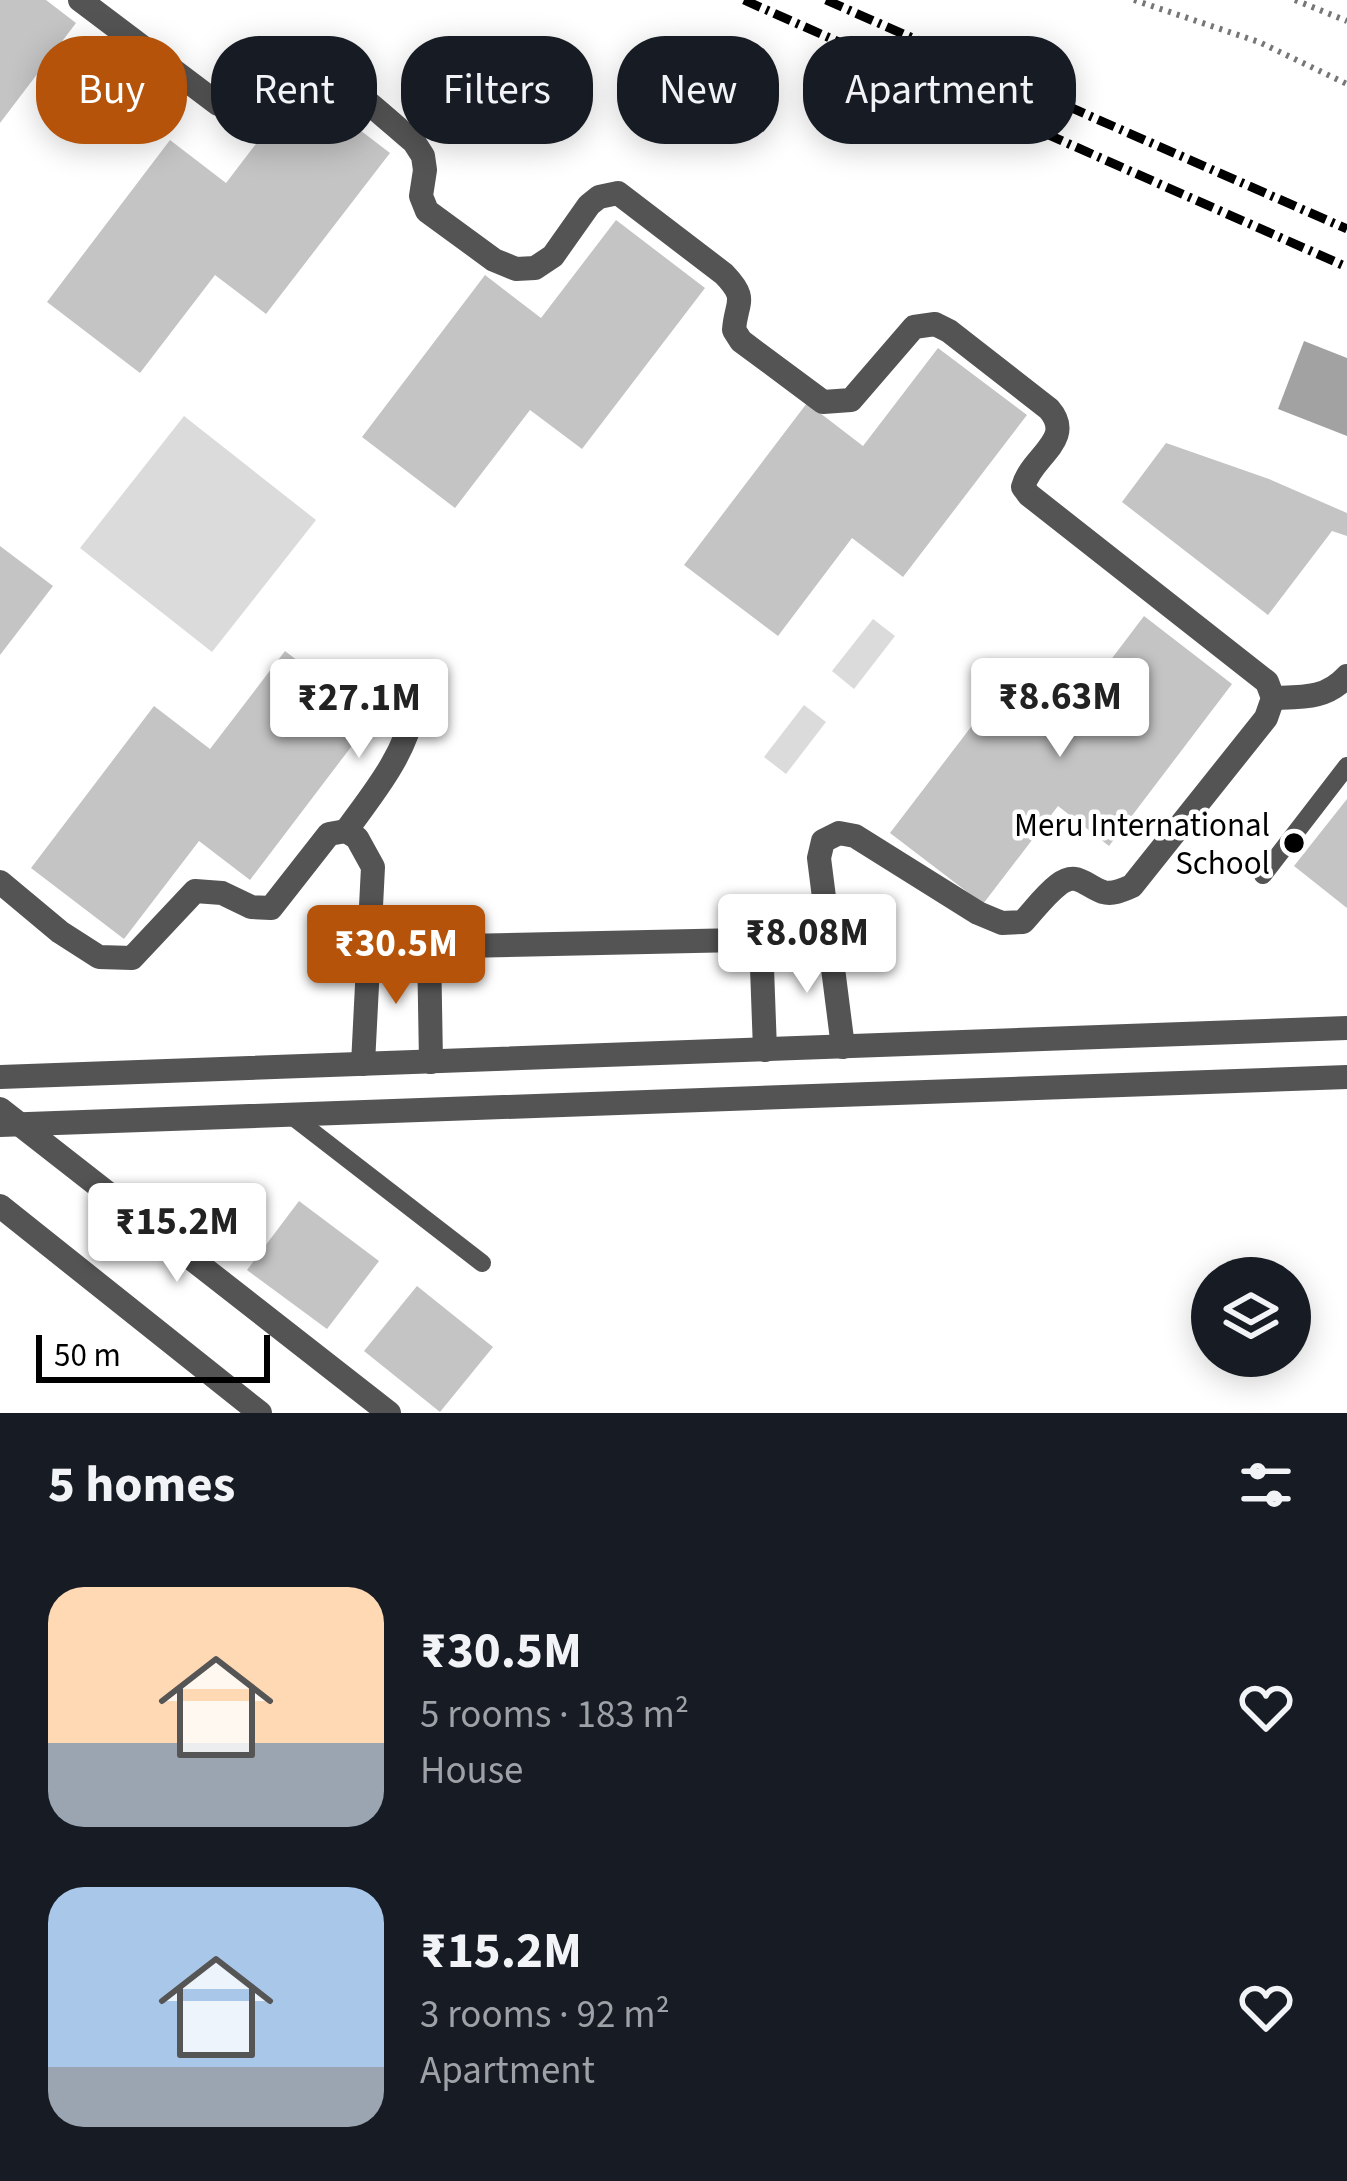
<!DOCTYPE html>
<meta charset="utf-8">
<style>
:root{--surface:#171b24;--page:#242831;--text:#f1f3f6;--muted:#9ea1a6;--accent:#b45309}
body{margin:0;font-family:"Source Sans 3",sans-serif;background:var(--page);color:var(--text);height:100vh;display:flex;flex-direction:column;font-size:45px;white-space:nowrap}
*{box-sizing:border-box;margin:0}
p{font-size:39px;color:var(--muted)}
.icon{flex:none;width:66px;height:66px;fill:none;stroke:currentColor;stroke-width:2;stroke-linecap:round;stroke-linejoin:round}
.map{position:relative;height:1413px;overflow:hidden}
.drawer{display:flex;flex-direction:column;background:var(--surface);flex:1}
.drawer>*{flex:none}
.banner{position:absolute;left:36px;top:36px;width:1275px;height:108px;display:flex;gap:24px}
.fabs{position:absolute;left:1191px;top:1257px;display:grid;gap:24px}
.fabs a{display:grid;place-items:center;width:120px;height:120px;border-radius:50%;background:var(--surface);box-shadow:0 6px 30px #0003;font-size:60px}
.scale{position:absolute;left:36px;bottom:30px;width:234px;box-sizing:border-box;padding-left:12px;border:6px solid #000;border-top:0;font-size:33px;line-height:42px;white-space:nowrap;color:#000;-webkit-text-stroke:9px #fff;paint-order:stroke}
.price{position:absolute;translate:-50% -102px;padding:0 27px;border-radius:12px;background:#fff;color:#222;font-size:39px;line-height:78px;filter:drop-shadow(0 3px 6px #0008)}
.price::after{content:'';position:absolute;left:50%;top:72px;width:36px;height:27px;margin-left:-18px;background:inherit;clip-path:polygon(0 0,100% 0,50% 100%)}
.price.selected{background:var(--accent);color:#fff}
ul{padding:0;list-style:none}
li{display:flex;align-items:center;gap:36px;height:300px;padding:0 48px}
li span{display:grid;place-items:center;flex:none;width:336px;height:240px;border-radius:36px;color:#555}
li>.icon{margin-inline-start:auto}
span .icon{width:144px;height:144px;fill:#fffc;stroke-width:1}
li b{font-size:51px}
h2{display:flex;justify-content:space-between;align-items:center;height:144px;padding:0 48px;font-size:51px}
.tag{padding:0 42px;border-radius:48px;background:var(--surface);box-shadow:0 6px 30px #0003;font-size:42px;line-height:108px}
.tag.selected{background:var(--accent);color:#fff}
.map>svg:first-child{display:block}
.green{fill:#dbdbdb}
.water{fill:#a2a2a2}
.building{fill:#c4c4c4}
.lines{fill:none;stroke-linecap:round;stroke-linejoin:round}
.path{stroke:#767676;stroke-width:6;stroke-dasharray:3 6;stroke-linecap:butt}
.service{stroke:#545454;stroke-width:18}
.minor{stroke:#545454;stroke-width:24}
.tertiary{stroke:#545454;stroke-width:24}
.rail{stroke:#000;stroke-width:9;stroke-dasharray:18 6 3 6;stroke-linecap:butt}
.poi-dot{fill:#000;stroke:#fff;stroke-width:4.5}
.labels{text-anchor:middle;stroke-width:9;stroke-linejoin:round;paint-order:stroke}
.poi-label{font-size:33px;fill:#000;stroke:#fff;text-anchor:end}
</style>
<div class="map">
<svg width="1347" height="1413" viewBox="0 0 1347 1413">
<rect width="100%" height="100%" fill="#fff"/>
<!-- green -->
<g class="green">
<polygon points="184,416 316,520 212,652 80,548"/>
<polygon points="873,619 895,636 854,689 832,671"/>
<polygon points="804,705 826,722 786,774 764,757"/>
</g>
<!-- water -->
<polygon class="water" points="1304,341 1347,358 1347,436 1278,409"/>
<!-- building -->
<g class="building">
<polygon points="0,0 46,0 76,23 0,123"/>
<polygon points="301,85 390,153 266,314 215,275 140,373 47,302 170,140 226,183"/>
<polygon points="616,220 705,288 582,449 530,410 455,508 362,437 485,275 541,318"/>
<polygon points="938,348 1027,415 903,577 852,538 778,636 684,565 807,403 863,446"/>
<polygon points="1166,443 1269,479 1347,513 1347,536 1332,531 1268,615 1122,502"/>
<polygon points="0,546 53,586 0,655"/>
<polygon points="1144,616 1232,684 1109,846 1058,806 983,904 890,833 1013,672 1069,715"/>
<polygon points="285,651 373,718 250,880 199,841 124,939 31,868 154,706 210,749"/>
<polygon points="1347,799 1347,908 1294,866"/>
<polygon points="299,1201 379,1261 327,1329 247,1270"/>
<polygon points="417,1286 493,1347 440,1412 364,1351"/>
</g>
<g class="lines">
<!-- path -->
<g class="path">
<polyline points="1134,0 1259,42 1347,84"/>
<polyline points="1295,0 1347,21"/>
</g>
<!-- service -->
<g class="service">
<polyline points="1263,875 1347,766"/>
<polyline points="288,1113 482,1263"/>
</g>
<!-- minor -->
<g class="minor">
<path d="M80,0L218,104C224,105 230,107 236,107C265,104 277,60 307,63C331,66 393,125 414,142L423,156L425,170L421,196L427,211L494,260L516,269L535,268L553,256L589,205L599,197L618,193L724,274C749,300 736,301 734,330L741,341L823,402L851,400L914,327L935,324L949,331L1049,409C1076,440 1031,456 1023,487L1029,495L1267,682L1273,698L1266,718L1132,886C1123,890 1113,895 1103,892C1085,886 1077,870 1058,885C1045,895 1034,910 1023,922L1002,923L978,913L855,836L839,833L823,841L819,858L843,1047"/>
<path d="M1273,698C1303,697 1326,699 1347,676"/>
<path d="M346,831C374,792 404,757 414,709"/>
<polyline points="0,882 60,932 99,957 132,958 195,891 222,893 251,907 271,908 329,834 346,831 357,838 373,867 363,1064"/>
<polyline points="761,940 765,1050"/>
<polyline points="429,946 431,1062"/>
<polyline points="369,948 829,938"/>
<polyline points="0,1109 389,1413"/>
<polyline points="0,1206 260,1413"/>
</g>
<!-- tertiary -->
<g class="tertiary">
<polyline points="0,1077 1347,1028"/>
<polyline points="0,1125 1347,1077"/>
</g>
<!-- rail -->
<g class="rail">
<polyline points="744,0 1347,267"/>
<polyline points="826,0 1347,229"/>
</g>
</g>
<!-- markers -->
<circle class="poi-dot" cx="1294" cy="843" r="12"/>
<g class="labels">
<!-- poi labels -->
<g class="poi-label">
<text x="1270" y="836">Meru International<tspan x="1270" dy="38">School</tspan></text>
</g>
</g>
</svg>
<div class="fabs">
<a><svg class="icon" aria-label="layers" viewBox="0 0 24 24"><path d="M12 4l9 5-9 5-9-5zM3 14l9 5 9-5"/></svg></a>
</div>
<div class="scale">50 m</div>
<b class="price" style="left:1060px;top:760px">₹8.63M</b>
<b class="price" style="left:359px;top:761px">₹27.1M</b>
<b class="price" style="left:807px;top:996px">₹8.08M</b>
<b class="price selected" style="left:396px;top:1007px">₹30.5M</b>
<b class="price" style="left:177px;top:1285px">₹15.2M</b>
<div class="banner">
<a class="tag selected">Buy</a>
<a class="tag">Rent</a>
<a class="tag">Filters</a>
<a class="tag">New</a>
<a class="tag">Apartment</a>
</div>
</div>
<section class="drawer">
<h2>5 homes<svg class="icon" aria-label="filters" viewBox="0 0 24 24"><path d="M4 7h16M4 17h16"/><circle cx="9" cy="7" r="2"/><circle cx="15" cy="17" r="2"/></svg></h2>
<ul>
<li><span style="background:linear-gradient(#ffd9b3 65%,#9aa5b1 0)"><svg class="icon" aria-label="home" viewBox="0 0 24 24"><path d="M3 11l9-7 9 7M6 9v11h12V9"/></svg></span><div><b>₹30.5M</b><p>5 rooms · 183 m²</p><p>House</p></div><svg class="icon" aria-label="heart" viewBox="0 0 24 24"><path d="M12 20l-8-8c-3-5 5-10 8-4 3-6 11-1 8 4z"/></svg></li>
<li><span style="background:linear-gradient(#a9c7e8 75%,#9aa5b1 0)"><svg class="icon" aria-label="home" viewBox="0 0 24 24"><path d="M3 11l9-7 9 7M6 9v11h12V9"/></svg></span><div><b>₹15.2M</b><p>3 rooms · 92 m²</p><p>Apartment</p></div><svg class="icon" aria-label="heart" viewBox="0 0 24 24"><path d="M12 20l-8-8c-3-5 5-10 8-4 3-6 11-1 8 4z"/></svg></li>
</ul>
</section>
